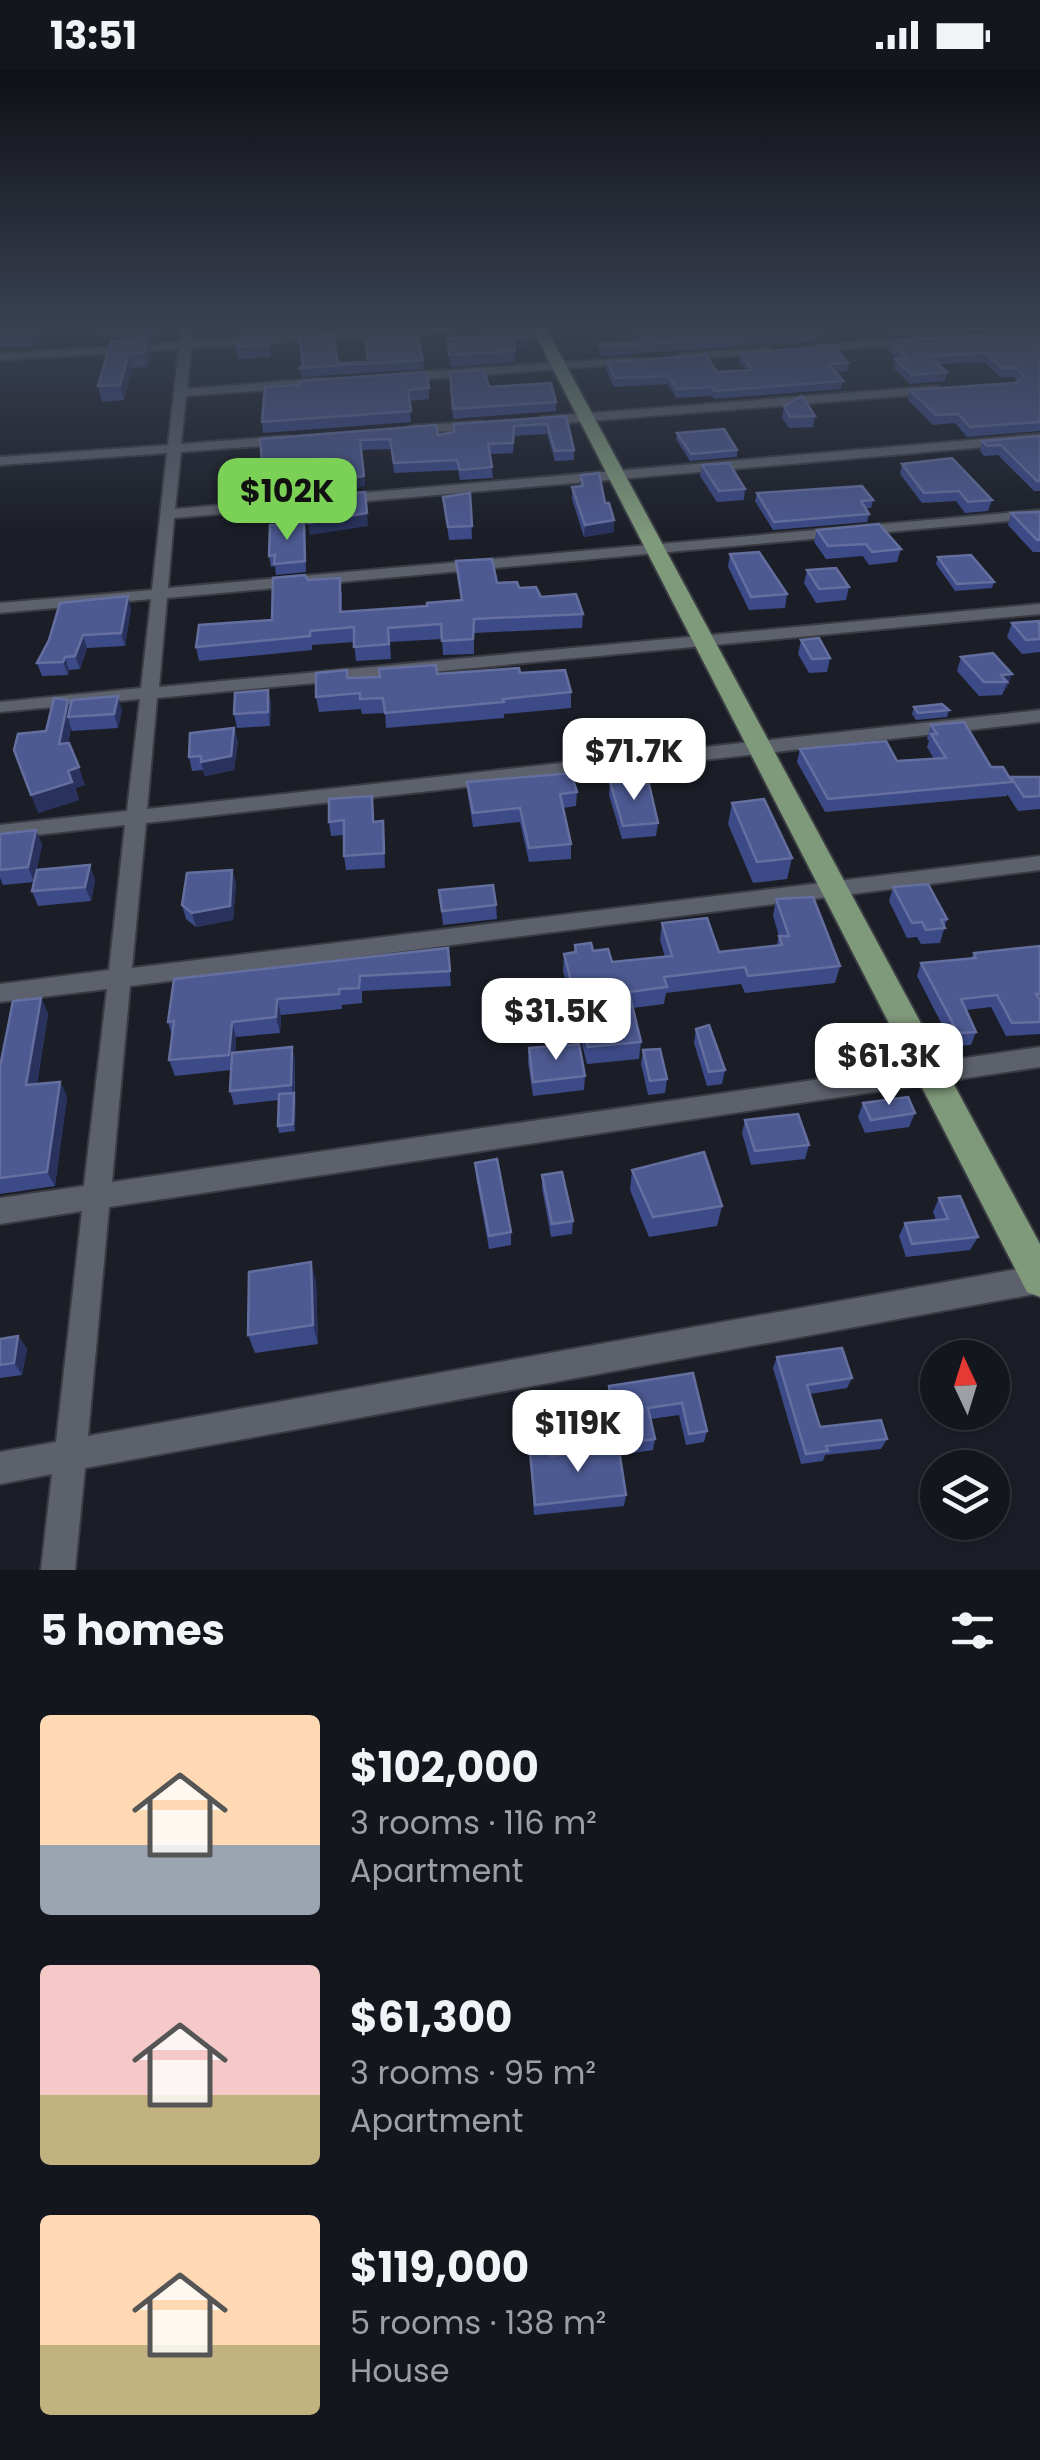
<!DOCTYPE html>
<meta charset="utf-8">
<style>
:root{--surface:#14161d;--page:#21232a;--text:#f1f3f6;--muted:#9d9fa4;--line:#33353b;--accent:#7bd156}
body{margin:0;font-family:Poppins,sans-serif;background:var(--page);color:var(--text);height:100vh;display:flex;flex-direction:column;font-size:38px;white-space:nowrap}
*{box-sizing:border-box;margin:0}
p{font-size:32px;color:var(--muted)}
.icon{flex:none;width:55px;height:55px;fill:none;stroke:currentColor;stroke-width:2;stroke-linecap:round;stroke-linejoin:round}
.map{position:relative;height:1500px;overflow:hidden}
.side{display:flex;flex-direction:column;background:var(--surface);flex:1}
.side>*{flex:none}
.needle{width:65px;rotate:356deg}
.controls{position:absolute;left:920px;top:1270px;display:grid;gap:20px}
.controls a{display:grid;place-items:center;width:90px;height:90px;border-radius:50%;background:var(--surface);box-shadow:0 2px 8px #0004,0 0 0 2px var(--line);font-size:50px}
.price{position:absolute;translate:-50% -85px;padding:0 22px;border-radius:20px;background:#fff;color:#222;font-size:32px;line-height:65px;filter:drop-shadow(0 2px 5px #0008)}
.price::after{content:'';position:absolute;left:50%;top:60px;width:30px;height:22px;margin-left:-15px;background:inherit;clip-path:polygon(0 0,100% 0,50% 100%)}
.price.selected{background:var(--accent);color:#111}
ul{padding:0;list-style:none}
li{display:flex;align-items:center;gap:30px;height:250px;padding:0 40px}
li span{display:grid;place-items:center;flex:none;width:280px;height:200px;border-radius:10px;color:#555}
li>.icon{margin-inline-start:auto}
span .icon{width:120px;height:120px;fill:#fffc;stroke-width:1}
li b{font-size:42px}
h2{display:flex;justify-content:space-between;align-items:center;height:120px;padding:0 40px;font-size:42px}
.status{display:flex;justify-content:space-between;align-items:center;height:70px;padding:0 50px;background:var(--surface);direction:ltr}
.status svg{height:28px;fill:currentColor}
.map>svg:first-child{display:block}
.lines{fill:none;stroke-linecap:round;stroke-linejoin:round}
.minor-casing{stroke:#3a3c42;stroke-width:4}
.major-casing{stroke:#3a3c42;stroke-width:4}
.minor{fill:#5d616b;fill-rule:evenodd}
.major{fill:#7f997b;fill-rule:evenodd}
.wall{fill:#3c4a88}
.shaded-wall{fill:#28325d}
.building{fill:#4d5a92;stroke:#646f9f;stroke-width:2.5}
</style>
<div class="status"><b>13:51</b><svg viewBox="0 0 49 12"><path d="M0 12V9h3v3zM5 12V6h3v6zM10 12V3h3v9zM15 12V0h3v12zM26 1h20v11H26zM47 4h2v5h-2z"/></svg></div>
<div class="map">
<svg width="1040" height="1500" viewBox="0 0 1040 1500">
<rect width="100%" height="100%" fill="#1b1e27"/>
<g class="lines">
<!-- minor casing -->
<g class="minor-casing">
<g id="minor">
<polygon points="182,258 192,258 191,271 400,258 456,258 451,261 191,278 187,319 323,308 329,312 323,316 186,326 181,374 287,366 293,370 287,374 181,382 175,439 1040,364 1040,372 174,448 168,518 1040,440 1040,448 167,528 159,617 1040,534 1040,544 157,628 147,739 1040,640 1040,652 146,753 132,898 1040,786 1040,800 130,916 112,1112 1040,977 1040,997 109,1137 88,1366 1040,1195 1040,1223 85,1398 75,1500 41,1500 52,1404 0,1414 0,1382 56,1372 82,1141 0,1154 0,1128 84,1116 107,919 0,932 0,914 109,900 125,755 0,769 0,755 127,741 140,629 0,642 0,632 141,618 151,529 0,543 0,533 152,520 167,383 0,395 0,387 168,375 179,279 0,290 0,284 180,272"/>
<polygon points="917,268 921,269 921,273 811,281 805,278 811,275"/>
<polygon points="767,278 771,279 771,283 681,290 675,287 681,284"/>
<polygon points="632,288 636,289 636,293 402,311 396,307 402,303"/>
<polygon points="935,316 939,317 939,323 541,355 535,351 541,347"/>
<polygon points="482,351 488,355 486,358 411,364 405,360 411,356"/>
</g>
</g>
<!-- major casing -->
<g class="major-casing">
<polygon id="major" points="532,258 546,258 1040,1174 1040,1227 1027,1222"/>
</g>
<!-- minor -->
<use href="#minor" class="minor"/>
<!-- major -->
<use href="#major" class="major"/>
</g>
<!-- wall -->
<g class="wall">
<polygon points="0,258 39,258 41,263 34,276 0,277"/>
<polygon points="91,258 156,258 154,270 148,270 151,284 148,297 132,298 124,330 102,332 98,316 118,271 117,269 92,260"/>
<polygon points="239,258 274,258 274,262 240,264"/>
<polygon points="298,258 332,258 299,261"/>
<polygon points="484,258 520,258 529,278 515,280 515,292 450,297 448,269 491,266"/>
<polygon points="632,258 818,258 821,262 819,271 600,286 599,274 639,272"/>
<polygon points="883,258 1040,258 1040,361 967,367 955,353 933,355 908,330 910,320 1015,313 1018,311 1014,307 1000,307 984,292 938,294 947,302 945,311 910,314 893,298 897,289 888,280 890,271 995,264 997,262 992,259 891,266"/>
<polygon points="273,276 270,287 238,289 237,277"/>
<polygon points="740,283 848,293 847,301 835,302 843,311 841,319 714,329 712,326 676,328 668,314 614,317 606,300 607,292 717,302 746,300 739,291"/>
<polygon points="423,290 424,299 301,307 300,298 338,293"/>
<polygon points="450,302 489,317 556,332 556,341 453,349"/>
<polygon points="300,315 429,318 429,329 409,331 411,352 263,363 262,352"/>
<polygon points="784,336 815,346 813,357 789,358 782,348"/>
<polygon points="566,346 574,380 574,390 555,391 547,364 514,366 513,383 490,384 493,408 460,410 458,400 394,403 391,379 361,380 365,416 331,422 329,398 264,402 260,369 438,365"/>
<polygon points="677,363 737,380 737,387 690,391 676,369"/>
<polygon points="1040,366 1040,421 1034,421 998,385 984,386 980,381 982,371"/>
<polygon points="902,394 992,430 988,441 965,443 956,431 922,433 900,404"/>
<polygon points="702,395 745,419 744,430 717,432 700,406"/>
<polygon points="581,405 605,433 614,462 584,467 572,429 572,417 580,417"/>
<polygon points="470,423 472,469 449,470 443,427"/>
<polygon points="757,423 873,430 871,438 866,438 869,444 867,452 773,460 755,431"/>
<polygon points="1040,442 1040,482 1033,482 1008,455 1011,443"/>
<polygon points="304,453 306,502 276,505 275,496 271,497 269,486"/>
<polygon points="817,460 901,479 897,492 869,495 863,486 826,489 814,472"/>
<polygon points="730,484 787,524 785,538 749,540 728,497"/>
<polygon points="938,487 994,512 992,518 955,521 936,494"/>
<polygon points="456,491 497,513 519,518 583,544 582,558 474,563 474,584 443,585 442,569 390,572 391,589 356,591 354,572 312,575 312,580 199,591 196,577 272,550 308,510 342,522 342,542 427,536 461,530"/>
<polygon points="807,500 849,517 846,530 816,533 804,513"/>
<polygon points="131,539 125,576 87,578 80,599 69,600 68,605 42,606 37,593 49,570"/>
<polygon points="1040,552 1040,582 1022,584 1007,567 1012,553"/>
<polygon points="801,570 830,588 827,602 809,603 798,584"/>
<polygon points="961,587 1012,604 1002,625 979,626 957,601"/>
<polygon points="520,603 571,622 571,638 504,644 504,648 386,658 385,643 362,644 361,639 319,642 316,627 348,608 437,604"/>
<polygon points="268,620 271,634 270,656 237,658 234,644"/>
<polygon points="68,630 70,638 122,640 118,658 72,661 71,658 68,673 85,715 75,718 79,730 38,743 46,661"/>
<polygon points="914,637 949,640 947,647 916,650 912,644"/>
<polygon points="931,655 1010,709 1011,707 1040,707 1040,739 1018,741 1007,724 1007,726 825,742 797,692 800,679 897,691 934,689 927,677 929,671 927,669"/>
<polygon points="234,658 238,672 234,700 205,706 203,700 192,701 189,687"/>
<polygon points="467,712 577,722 576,736 563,738 571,774 571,789 529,792 520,752 473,757 468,726"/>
<polygon points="610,712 658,753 656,766 622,769 609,725"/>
<polygon points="732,733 792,788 787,809 753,813 728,754"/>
<polygon points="374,741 374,752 384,765 385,798 346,800 344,786 344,765 331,766 329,752"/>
<polygon points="36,760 42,775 34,812 3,815 0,808 0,764"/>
<polygon points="232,800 236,814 233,850 196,857 186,849 182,835"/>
<polygon points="95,810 91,831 38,836 32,821"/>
<polygon points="893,817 947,849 940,873 921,874 917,867 907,868 889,831"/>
<polygon points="439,820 496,835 497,849 443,855"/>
<polygon points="776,829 840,896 835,913 745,923 741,914 666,923 664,934 633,938 641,972 639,989 587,994 563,901 564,884 574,883 575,875 593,881 612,892 665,887 660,870 662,853 719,882 777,875 779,866 773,846"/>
<polygon points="1040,876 1040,964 1006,966 991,937 966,940 976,962 971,975 953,976 917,906 921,893 971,888 974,883"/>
<polygon points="448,878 451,916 362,921 362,933 342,935 342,939 281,945 280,963 236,967 235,983 292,977 295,991 295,1061 279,1063 278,1056 279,1030 234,1035 230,1021 231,1000 175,1006 169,990 172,965 168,952"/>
<polygon points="41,928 48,944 37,1014 60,1012 67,1027 55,1116 0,1124 0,997"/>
<polygon points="696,959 725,1000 722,1014 707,1016 694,973"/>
<polygon points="529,978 585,1006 584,1020 533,1026 528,992"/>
<polygon points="643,980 667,1009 665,1023 648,1025 641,994"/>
<polygon points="863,1033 915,1043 909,1057 865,1063 858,1047"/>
<polygon points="745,1050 809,1075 805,1089 751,1095 742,1063"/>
<polygon points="475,1093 511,1162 511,1175 489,1179 476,1107"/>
<polygon points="632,1100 722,1136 717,1156 649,1167 630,1120"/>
<polygon points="542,1105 573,1151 572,1164 551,1167 542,1118"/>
<polygon points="939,1128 978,1167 970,1180 906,1187 899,1166 905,1153 936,1150 933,1142"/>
<polygon points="316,1211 318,1274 255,1283 248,1265"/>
<polygon points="18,1266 27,1279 22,1305 0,1308 0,1269"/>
<polygon points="777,1287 852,1308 847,1318 810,1324 820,1357 887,1369 881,1379 825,1385 823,1391 801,1394 773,1298"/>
<polygon points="693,1303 707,1361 704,1372 686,1375 679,1345 651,1349 655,1369 653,1380 620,1385 626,1425 624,1436 534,1445 530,1382 550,1386 600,1381 602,1369 615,1368 607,1327 609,1316"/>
</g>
<!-- shaded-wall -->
<g class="shaded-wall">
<polygon points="36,258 39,258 41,263 34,276 31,266"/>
<polygon points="271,266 273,276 270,287 268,276"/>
<polygon points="529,266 529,278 512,280 512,269"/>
<polygon points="148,269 151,284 148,297 145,282"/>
<polygon points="129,283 132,298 124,330 120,315"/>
<polygon points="364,406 365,416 331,422 330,411"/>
<polygon points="365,422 368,456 310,465 308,453"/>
<polygon points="614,450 614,462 584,467 585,455"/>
<polygon points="128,526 131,539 125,576 121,563"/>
<polygon points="83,565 87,578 80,599 75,586"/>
<polygon points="65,587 69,600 68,605 63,592"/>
<polygon points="1012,604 1007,618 1005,618 1007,612 1001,605"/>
<polygon points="268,620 271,634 270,656 268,642"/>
<polygon points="118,626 122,640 118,658 114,644"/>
<polygon points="68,630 73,647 68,647 71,658 65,691 59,674"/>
<polygon points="234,658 238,672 234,700 205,706 201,692"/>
<polygon points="79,697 85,715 74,718 79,730 38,743 31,725 68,701"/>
<polygon points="36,760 42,775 34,812 28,797"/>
<polygon points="90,795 95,810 91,831 85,817"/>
<polygon points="232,800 236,814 233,850 196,857 192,843"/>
<polygon points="41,928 48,944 34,1030 26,1015"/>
<polygon points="277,929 281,945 280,963 276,947"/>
<polygon points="232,952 236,967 234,1000 229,985"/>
<polygon points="292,977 295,991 294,1029 291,1015"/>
<polygon points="60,1012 67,1027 55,1116 47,1102"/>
<polygon points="294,1023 296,1030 295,1061 293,1054"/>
<polygon points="311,1192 316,1211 318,1274 313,1255"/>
<polygon points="18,1266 27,1279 22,1305 14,1293"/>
</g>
<!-- building -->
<g class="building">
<polygon points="0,258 36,258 31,266 0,267"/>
<polygon points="112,258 152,258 152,260 116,263 117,260"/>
<polygon points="416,258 423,290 300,298 303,295 299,266 333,264 338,293 368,292 364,262"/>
<polygon points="495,258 520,258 529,266 512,269 515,281 449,285 448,269 502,265"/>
<polygon points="638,258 818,258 821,262 601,277 599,274 645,271"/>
<polygon points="1001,258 1040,258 1040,266 1034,266 1040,271 1040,352 970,357 958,344 936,345 910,320 1015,313 1024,306 1017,298 1002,298 986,283 928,286 947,302 912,305 895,289 907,288 890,271 995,264"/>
<polygon points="271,266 268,276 237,277 238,268"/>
<polygon points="148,269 145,282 129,283 120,315 98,316 111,272"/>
<polygon points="835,276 848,293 829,294 843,311 714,321 713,317 677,319 668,306 615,308 607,292 706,285 717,302 753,300 740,283"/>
<polygon points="484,300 489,317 551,313 556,332 453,339 450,302"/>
<polygon points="426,302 429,318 408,320 411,341 262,352 265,317 300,315 300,311"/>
<polygon points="802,326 815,346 790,347 784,336"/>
<polygon points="566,346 574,380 555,381 547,354 514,356 513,373 488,374 492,397 460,400 457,390 394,393 390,369 360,370 364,406 330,411 329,388 262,392 260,369 436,355 438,365 454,362 454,354"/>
<polygon points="724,359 737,380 691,384 677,363"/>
<polygon points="1040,366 1040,411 1037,411 1001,375 987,376 982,371"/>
<polygon points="952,388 992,430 968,432 959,421 924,423 902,394"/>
<polygon points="729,393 745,419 719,421 702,395"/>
<polygon points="599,403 605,433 609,433 614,450 585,455 572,417 583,416 581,405"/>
<polygon points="862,416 873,430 861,431 869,444 774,452 757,423"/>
<polygon points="365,422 367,443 308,453 308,436 330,435 330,425"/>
<polygon points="470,423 472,456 448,457 443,427"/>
<polygon points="1040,442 1040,470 1037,470 1011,443"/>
<polygon points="304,453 305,491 274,494 275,485 269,486 270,455"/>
<polygon points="879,454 901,479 872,482 866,474 828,476 817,460"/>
<polygon points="759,482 787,524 751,527 730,484"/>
<polygon points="971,485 994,512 957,514 938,487"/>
<polygon points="492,489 497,513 517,512 519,518 536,517 541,527 576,524 583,544 474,549 473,569 442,571 441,554 388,558 389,574 354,577 354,557 310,561 310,566 196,577 199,555 272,550 273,508 305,505 308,510 340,508 340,542 427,536 427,533 462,530 456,491"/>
<polygon points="836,498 849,517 819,519 807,500"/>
<polygon points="128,526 121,563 83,565 75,586 65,587 63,592 37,593 49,570 60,533"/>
<polygon points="1039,551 1040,569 1026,570 1012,553"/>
<polygon points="819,568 830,588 812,589 801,570"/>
<polygon points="993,583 1012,604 1001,605 1007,612 984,612 961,587"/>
<polygon points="436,595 437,604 519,598 520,603 565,600 571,622 503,629 504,632 385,643 383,628 360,629 360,623 316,627 316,603 347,600 347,608 380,607 379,599"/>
<polygon points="268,620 268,642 234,644 235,623"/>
<polygon points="118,626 114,644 68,647 72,630"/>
<polygon points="54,628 68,630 59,674 69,673 79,697 68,701 72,712 31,725 14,680 18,664 46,661"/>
<polygon points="942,634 949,640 918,643 914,637"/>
<polygon points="964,652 991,697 1003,697 1012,712 828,729 800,679 886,671 897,691 946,688 931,664 937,664 931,655"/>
<polygon points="234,658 231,686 201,692 201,686 189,687 190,663"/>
<polygon points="571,703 577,722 560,724 571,774 529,778 520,738 473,743 467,712"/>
<polygon points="1011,707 1040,707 1040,726 1024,727"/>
<polygon points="636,710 637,715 649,714 658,753 623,756 610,712"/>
<polygon points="372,726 373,752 383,751 384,783 344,786 344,750 329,752 329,729"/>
<polygon points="764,729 792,788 757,792 732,733"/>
<polygon points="36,760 28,797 0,800 0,764"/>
<polygon points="90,795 85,817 32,821 37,800"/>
<polygon points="232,800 230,836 192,843 182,835 187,803"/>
<polygon points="928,814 947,849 941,850 945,858 926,860 922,852 912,853 893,817"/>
<polygon points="493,815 496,835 442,841 439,820"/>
<polygon points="813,827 840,896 748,906 745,897 664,907 667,917 629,922 641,972 588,977 564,884 576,882 575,875 591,873 593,881 608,879 612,892 672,886 662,853 707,848 719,882 782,875 779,866 789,866 776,829"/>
<polygon points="1040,876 1040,924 1036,924 1040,930 1040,952 1012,953 997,925 961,929 976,962 958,963 921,893 976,888 974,883"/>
<polygon points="448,878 450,901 360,906 359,918 339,919 339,924 277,929 276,947 232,952 229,985 169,990 174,951 168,952 174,909"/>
<polygon points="41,928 26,1015 60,1012 47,1102 0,1108 0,997 13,931"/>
<polygon points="709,955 725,1000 709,1002 696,959"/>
<polygon points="579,974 585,1006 533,1012 529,978"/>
<polygon points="292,977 291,1015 230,1021 232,983"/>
<polygon points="660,979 667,1009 650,1011 643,980"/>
<polygon points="294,1023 293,1054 278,1056 279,1024"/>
<polygon points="908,1027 915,1043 871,1050 863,1033"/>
<polygon points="798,1044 809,1075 755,1081 745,1050"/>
<polygon points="704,1082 722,1136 653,1147 632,1100"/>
<polygon points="497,1089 511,1162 489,1166 475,1093"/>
<polygon points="562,1102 573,1151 552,1154 542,1105"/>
<polygon points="960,1126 978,1167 912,1174 905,1153 948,1149 939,1128"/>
<polygon points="311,1192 313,1255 248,1265 249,1202"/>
<polygon points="18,1266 14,1293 0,1295 0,1269"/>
<polygon points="842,1278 852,1308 807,1315 820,1357 881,1350 887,1369 826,1376 828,1381 806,1384 777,1287"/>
<polygon points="693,1303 707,1361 689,1364 682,1333 648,1338 655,1369 620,1374 609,1316"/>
<polygon points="617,1367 626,1425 535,1435 530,1382 549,1380 550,1386 603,1380 602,1369"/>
</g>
<!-- sky -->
<linearGradient id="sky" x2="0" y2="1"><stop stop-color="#0f1015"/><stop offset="0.55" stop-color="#394152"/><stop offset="1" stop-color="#394152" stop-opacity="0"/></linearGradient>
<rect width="1040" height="468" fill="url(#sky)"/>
</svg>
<div class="controls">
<a><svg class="needle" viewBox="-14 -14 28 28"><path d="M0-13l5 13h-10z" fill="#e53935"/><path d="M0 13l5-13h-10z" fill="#9d9fa4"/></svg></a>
<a><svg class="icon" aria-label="layers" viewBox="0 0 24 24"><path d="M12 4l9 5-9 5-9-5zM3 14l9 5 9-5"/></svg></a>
</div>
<b class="price selected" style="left:287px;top:473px">$102K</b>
<b class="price" style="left:634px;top:733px">$71.7K</b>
<b class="price" style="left:556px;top:993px">$31.5K</b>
<b class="price" style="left:889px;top:1038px">$61.3K</b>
<b class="price" style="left:578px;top:1405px">$119K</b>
</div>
<section class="side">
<h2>5 homes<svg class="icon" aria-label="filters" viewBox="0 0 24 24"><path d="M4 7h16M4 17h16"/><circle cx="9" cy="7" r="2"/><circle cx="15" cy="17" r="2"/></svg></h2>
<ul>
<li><span style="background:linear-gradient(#ffd9b3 65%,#9aa5b1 0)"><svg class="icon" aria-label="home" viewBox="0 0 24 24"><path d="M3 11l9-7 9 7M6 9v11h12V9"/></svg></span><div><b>$102,000</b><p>3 rooms · 116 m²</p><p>Apartment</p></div></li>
<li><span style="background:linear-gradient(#f6c9c9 65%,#c2b280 0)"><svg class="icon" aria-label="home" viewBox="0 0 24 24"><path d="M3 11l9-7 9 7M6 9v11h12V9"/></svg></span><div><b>$61,300</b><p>3 rooms · 95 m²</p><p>Apartment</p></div></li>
<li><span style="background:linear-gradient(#ffd9b3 65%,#c2b280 0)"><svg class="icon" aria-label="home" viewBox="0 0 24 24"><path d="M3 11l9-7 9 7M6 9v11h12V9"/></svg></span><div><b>$119,000</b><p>5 rooms · 138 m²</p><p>House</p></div></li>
</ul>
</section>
